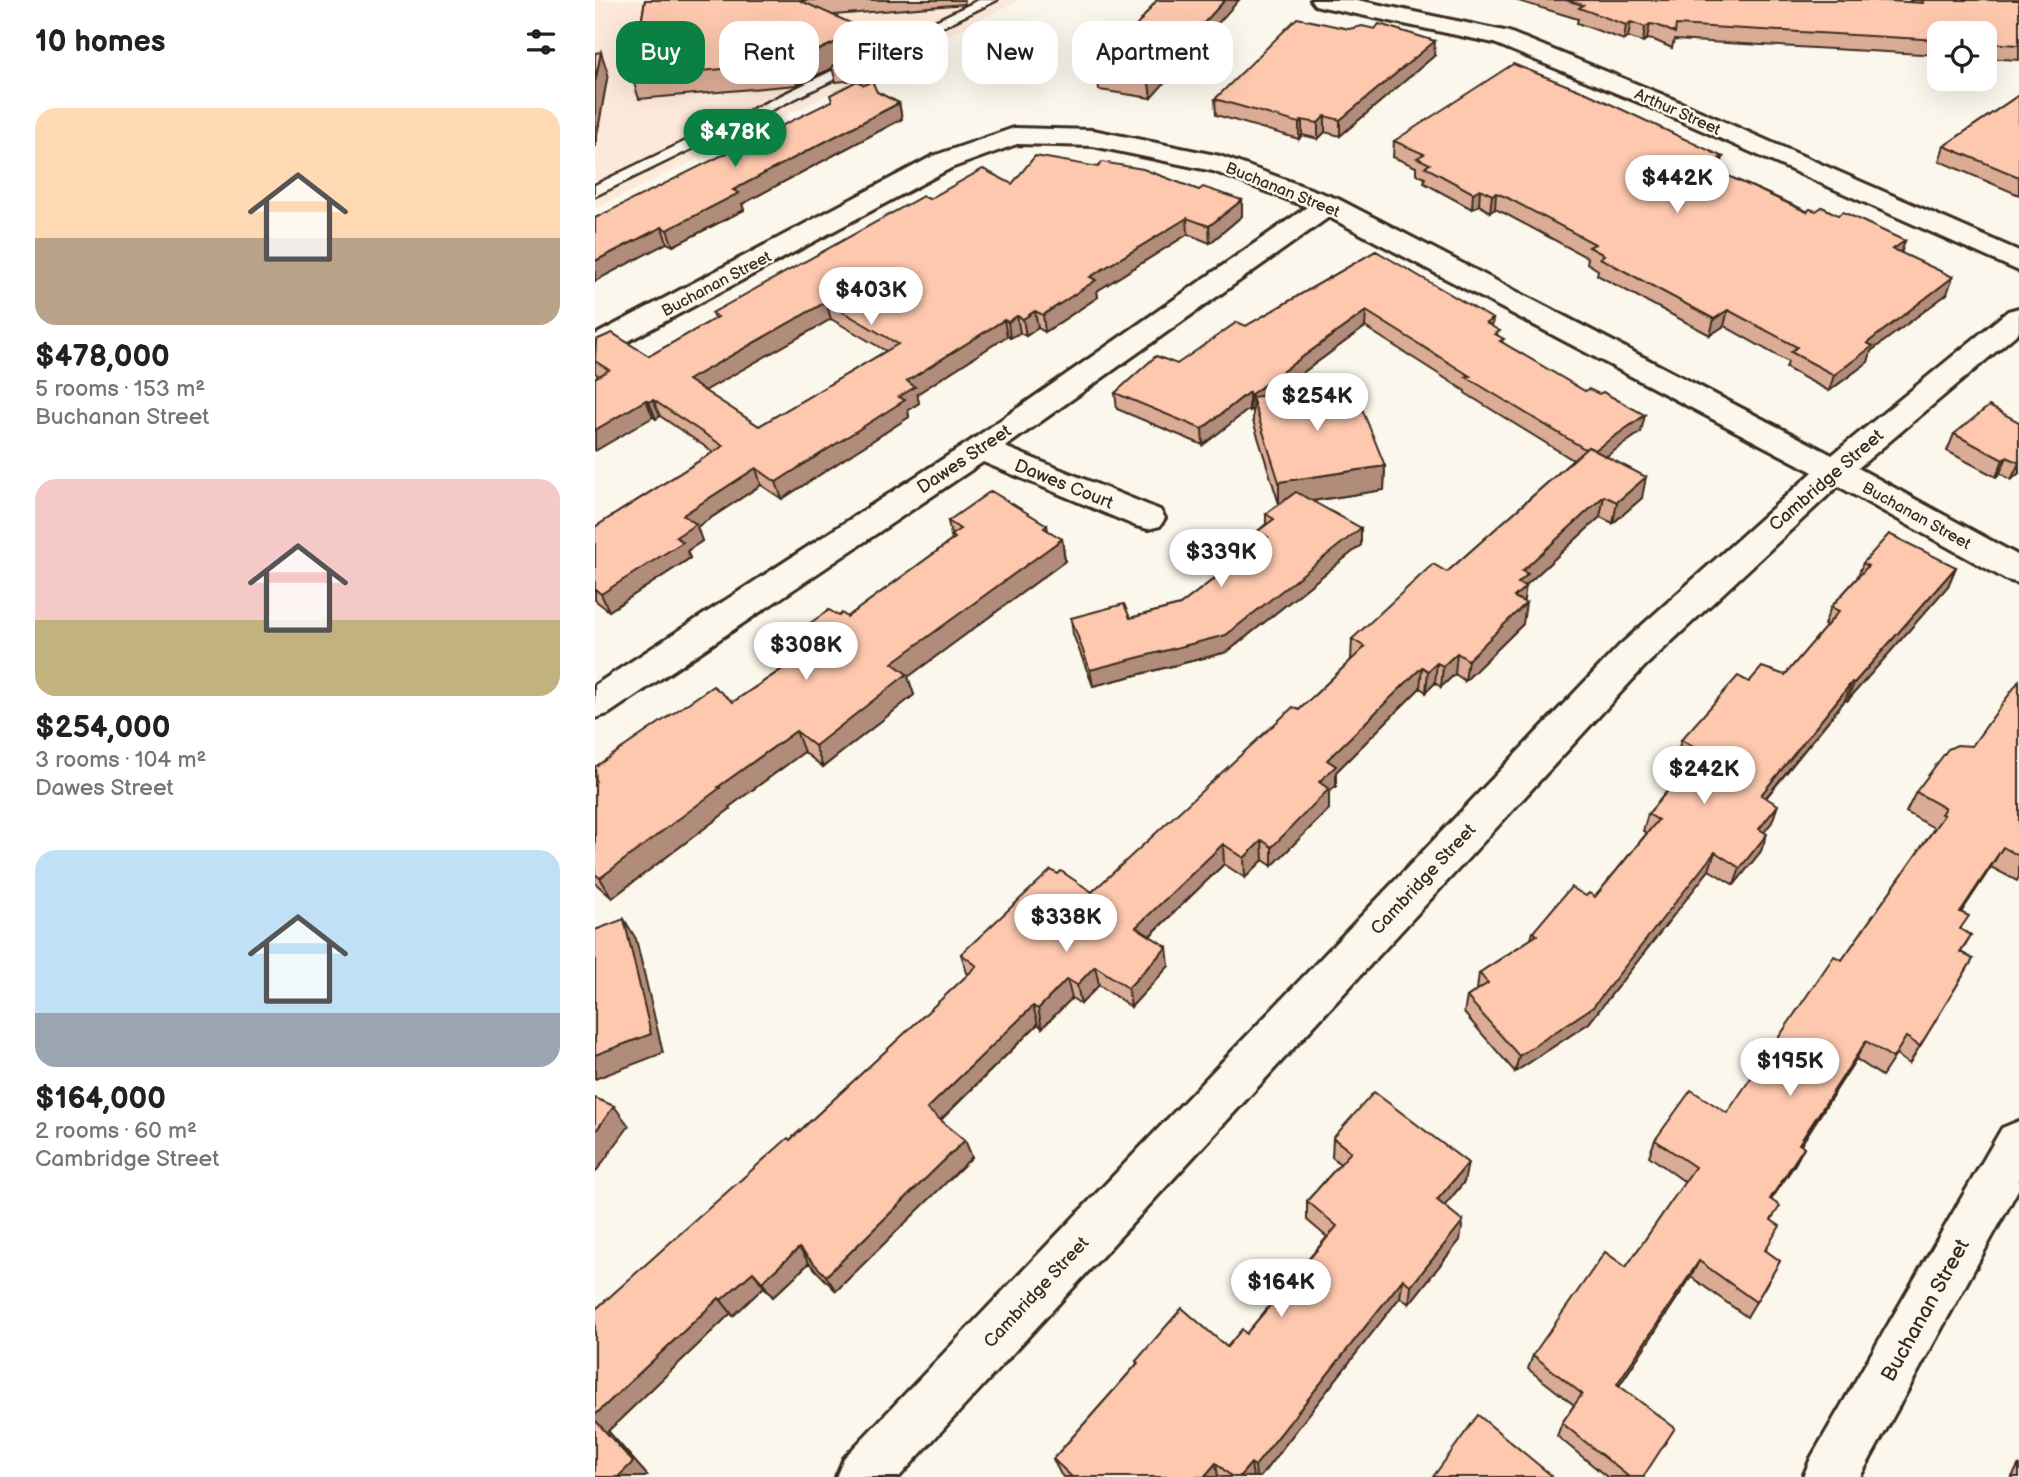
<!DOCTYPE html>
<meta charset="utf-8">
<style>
:root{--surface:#fff;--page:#f6f6f6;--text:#202124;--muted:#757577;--accent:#0b8043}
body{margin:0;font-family:"Balsamiq Sans",sans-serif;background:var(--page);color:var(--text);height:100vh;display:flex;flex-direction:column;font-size:26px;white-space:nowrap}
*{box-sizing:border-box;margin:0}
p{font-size:23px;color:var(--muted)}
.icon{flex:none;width:38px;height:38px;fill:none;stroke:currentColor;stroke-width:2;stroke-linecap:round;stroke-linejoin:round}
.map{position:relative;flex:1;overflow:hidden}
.drawer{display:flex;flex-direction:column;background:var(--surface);width:595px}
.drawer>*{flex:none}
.top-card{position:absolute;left:21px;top:21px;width:665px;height:63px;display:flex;gap:14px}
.fabs{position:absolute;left:1332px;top:21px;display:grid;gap:14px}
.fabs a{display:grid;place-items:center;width:70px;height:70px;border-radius:14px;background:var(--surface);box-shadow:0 7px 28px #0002;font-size:35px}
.price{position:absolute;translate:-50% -60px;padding:0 16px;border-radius:24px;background:#fff;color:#222;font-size:23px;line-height:46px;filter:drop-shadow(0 2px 4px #0008)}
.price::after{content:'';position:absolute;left:50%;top:42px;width:21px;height:16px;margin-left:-10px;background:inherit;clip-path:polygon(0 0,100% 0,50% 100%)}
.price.current{background:var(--accent);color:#fff}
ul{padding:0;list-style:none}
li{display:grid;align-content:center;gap:14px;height:371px;padding:0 35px}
li span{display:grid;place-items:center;height:217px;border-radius:21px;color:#555}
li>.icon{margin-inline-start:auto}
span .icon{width:126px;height:126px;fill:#fffc;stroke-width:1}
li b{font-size:30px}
h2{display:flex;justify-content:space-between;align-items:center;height:84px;padding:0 35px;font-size:30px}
.pill{padding:0 24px;border-radius:21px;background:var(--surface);box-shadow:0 7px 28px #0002;font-size:24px;line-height:63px}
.pill.current{background:var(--accent);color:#fff}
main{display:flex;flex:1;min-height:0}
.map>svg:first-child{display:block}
.built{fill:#fce9d9}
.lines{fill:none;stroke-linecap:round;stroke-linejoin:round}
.lane-casing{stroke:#3b2a1e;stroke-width:5}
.street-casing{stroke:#3b2a1e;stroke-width:6}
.lane{fill:#fbf7ec;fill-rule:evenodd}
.street{fill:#fbf7ec;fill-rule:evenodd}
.wall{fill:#daac96;stroke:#3b2a1e;stroke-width:2;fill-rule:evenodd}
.shaded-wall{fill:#b18c7a;stroke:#3b2a1e;stroke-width:2}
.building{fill:#fdc8ae;stroke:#3b2a1e;stroke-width:2;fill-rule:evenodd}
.labels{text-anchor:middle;stroke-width:5;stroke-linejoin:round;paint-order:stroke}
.far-street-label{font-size:16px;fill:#3b2a1e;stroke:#fbf7ec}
.street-label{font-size:18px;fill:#3b2a1e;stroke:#fbf7ec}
.near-street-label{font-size:21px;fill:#3b2a1e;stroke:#fbf7ec}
</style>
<main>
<section class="drawer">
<h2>10 homes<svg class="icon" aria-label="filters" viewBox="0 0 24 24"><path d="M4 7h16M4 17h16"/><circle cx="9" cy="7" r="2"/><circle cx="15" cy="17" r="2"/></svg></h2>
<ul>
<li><span style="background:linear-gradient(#ffd9b3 60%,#b9a48a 0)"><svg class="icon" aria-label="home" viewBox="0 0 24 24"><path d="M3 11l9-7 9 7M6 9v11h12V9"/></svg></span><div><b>$478,000</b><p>5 rooms · 153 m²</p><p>Buchanan Street</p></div></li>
<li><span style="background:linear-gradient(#f6c9c9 65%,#c2b280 0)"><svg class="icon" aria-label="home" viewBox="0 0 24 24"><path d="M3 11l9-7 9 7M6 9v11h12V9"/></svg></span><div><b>$254,000</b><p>3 rooms · 104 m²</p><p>Dawes Street</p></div></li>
<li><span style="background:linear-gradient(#bfe0f5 75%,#9aa5b1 0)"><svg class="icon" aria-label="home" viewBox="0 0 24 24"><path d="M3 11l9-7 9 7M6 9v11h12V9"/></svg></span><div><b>$164,000</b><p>2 rooms · 60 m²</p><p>Cambridge Street</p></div></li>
</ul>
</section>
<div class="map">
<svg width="1424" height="1477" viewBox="0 0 1424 1477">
<rect width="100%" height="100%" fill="#fbf7ec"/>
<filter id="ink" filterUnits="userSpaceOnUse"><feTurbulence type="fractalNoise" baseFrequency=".0143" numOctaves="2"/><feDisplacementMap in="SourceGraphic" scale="14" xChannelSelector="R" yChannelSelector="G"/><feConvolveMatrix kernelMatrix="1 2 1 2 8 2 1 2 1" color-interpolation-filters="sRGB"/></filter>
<g filter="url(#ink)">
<!-- built -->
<polygon class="built" points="0,0 425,0 0,209"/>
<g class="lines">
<!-- lane casing -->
<g class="lane-casing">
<polygon id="lane" points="384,0 402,0 0,196 0,185"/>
</g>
<!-- street casing -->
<g class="street-casing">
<g id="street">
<polygon points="716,0 762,0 914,32 1066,94 1424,251 1424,271 1048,104 899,43 728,7 720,5"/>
<polygon points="419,128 498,130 625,156 743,199 1237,455 1413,311 1424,308 1424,332 1263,468 1424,556 1424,583 1412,580 1243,486 1050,666 304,1477 241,1477 249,1458 1024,646 1218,472 734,217 410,447 565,510 570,518 565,526 553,529 541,526 388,462 13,714 0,718 0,685 374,442 712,207 618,171 498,146 422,144 356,168 11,353 0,356 0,335 338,156"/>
<polygon points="1424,1121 1424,1188 1265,1477 1208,1477 1216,1458 1407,1128"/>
</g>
</g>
<!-- lane -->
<use href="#lane" class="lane"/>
<!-- street -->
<use href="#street" class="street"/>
</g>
<!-- wall -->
<g class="wall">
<polygon points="50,0 369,0 370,4 239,15 274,48 324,58 327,74 241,82 237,68 202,85 44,99 37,77"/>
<polygon points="562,0 556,98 504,90 503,75"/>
<polygon points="920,0 1232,0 1316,2 1315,0 1424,0 1424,60 1390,58 1390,33 1344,33 1344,55 1079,40 1077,48 1059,40 1052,39 1048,42 1033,37 1029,40 982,23 983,19"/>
<polygon points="839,56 745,136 730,132 723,139 707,135 704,139 621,115 620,99"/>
<polygon points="282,92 304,103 307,119 147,204 149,210 78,246 72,243 0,218"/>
<polygon points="1424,95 1424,195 1344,161 1349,146"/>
<polygon points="799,141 1128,157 1124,172 1306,253 1352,294 1276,351 1273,362 1234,391 1191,368 1193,362 1129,326 1115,335 1002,275 1003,270 992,263 993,258 909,213 900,209 895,212 884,205 877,209 829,183 830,178 821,174 821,167 798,157"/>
<path d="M417,184L604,190L647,200V216L615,243L593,234L502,291L503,297L450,332L443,328L431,336L425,333L415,338L412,336L322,394L324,403L313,410L314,417L187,499L166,485L102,527L107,541L92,551L95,558L14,611L0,600V527L118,452L65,416L61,419L0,373V341L54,356L119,319L117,313L334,199ZM236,319L291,351L164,426L109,391Z"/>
<polygon points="781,251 897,327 909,344 1046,432 1011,456 1047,498 1018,523 1005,517 931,585 928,601 928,624 870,681 860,674 846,687 840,683 831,692 825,688 741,772 741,786 734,792 734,809 677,866 668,860 650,878 629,864 555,936 574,966 536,1007 504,985 486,1004 477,998 447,1028 443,1024 346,1120 377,1157 241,1291 214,1263 178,1297 169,1287 138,1316 136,1313 13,1431 52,1475 0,1477 0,1310 195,1140 374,974 372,973 366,954 463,874 497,892 704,710 756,660 757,639 852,572 978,460 870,393 870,391 770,327 679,394 790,466 789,490 718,501 766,545 632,652 498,686 478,634 476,618 535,618 585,605 663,545 663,531 671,524 671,514 684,504 658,421 658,409 655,411 654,409 608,445 522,409 520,393 582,364 651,326"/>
<polygon points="1424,422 1424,473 1416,480 1405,473 1401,477 1352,451 1359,434"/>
<polygon points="353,521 453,531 467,539 470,561 313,677 319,695 228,767 209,752 134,807 135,809 17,898 0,883 0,767 138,702 196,663 188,642 244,616 252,617 357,540"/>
<polygon points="1268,563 1361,567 1353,586 1252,701 1250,700 1171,798 1177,822 1169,832 1166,851 1139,885 1114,870 994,1023 920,1072 869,1013 872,997 882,990 884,973 936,939 938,932 991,896 1000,897 1052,833 1048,831 1053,814 1084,778 1081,777 1086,761 1081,758 1086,740 1154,682 1190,675 1232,626 1229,625 1236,607 1262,578"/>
<polygon points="1424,681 1424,877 1422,881 1396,867 1366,912 1366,930 1376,935 1366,952 1378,959 1314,1064 1301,1055 1287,1076 1261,1059 1206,1145 1209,1147 1200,1164 1176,1200 1177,1220 1171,1251 1185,1261 1152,1317 1096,1277 1024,1386 1049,1477 1012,1477 962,1436 967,1423 979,1405 933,1369 938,1355 1031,1267 1090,1182 1054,1156 1060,1140 1132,1113 1247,960 1336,833 1339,828 1311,812 1321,792 1377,746"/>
<polygon points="738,1138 869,1182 849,1206 865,1240 814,1304 805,1297 665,1477 468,1477 465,1473 458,1459 542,1364 541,1361 632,1347 651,1334 732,1237 712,1220 712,1201 745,1164 737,1157"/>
<polygon points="1424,1464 1424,1477 1417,1477"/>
</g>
<!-- shaded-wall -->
<g class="shaded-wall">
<polygon points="630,0 644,0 556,98 554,83"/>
<polygon points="1036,22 1033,37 1029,40 1031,25"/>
<polygon points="1055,24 1052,39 1048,42 1050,27"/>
<polygon points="269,29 274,50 237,66 237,68 202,85 196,63"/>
<polygon points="840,41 839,56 745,136 745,120"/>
<polygon points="6,52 13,74 0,147 0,82"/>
<polygon points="304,103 307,119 147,204 149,210 78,246 72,230 138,190"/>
<polygon points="730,116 730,132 723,139 723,123"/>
<polygon points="707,120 707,135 704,139 704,123"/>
<polygon points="1128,157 1124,173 1115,164"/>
<polygon points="885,189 884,205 877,209 878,193"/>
<polygon points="901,193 900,209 895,212 897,195"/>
<polygon points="647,200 647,216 615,243 614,226"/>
<polygon points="592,218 593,234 502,291 503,297 450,332 448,315 495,277"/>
<polygon points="67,227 72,243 0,281 0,261"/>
<polygon points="1310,241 1305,257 1298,249"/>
<polygon points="1358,277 1352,294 1276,351 1273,362 1234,391 1239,375 1272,343"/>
<polygon points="231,302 236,319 99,397 93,380"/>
<polygon points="1133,310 1129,326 1115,335 1119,319"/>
<polygon points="440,311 443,328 431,336 428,319"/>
<polygon points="771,311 770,327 661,407 657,397 658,409 655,411 655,395"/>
<polygon points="422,316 425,333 415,338 413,322"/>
<polygon points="898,319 896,335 891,323"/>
<polygon points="409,320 412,336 322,394 324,403 313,410 314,417 187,499 181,482 304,397 312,381"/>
<polygon points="654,392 654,409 608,445 607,429"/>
<polygon points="51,400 58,417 0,451 0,430"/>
<polygon points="58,400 65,416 61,419 54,402"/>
<polygon points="1050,415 1046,432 993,469 996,452"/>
<polygon points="1412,457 1405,473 1401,477 1408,460"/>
<polygon points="1424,463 1424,473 1416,480"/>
<polygon points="790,466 789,490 684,506 684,482"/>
<polygon points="161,468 166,485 102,527 107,541 92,551 95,558 14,611 6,594 81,537 88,515"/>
<polygon points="1051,477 1047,498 1018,523 1022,502"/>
<polygon points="1009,496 1005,517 931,585 928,606 931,603 928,624 870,681 873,660 919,597 927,571"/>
<polygon points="452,525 456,547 467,539 470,561 313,677 319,695 228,767 220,746 297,663"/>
<polygon points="766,528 766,545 632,652 498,686 495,670"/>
<polygon points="1361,567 1353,586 1252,701 1259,683"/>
<polygon points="862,653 860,674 846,687 848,666"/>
<polygon points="842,663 840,683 831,692 833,671"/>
<polygon points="827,667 825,688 741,772 741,786 734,792 734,809 677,866 677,847 724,782 732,760"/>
<polygon points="1257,682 1250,700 1159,812 1166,795"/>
<polygon points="201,731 209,752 134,807 135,809 17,898 5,878 123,787"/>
<polygon points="1183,805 1177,822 1158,847 1164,829"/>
<polygon points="1172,834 1166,851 1139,885 1145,868"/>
<polygon points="667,840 668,860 650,878 649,858"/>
<polygon points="628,844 629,864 544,946 541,927"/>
<polygon points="1408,847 1396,867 1354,931 1365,912"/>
<polygon points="1120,852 1114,870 994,1023 920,1072 924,1056"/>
<polygon points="29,919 41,939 68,1053 0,1079 0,1055"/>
<polygon points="572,947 574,966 536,1007 533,988"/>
<polygon points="500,966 504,985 486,1004 482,985"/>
<polygon points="472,979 477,998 447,1028 443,1009"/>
<polygon points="438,1006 443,1024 339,1126 332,1109"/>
<polygon points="1271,1041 1261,1059 1195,1161 1204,1144"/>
<polygon points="19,1106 34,1126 0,1173 0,1132"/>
<polygon points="370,1140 377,1157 241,1291 231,1276"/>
<polygon points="1209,1147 1200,1164 1166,1215 1175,1199"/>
<polygon points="873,1163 869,1182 839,1219 842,1200"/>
<polygon points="868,1221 865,1240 814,1304 816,1286"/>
<polygon points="204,1248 214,1263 178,1297 167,1282"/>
<polygon points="1104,1261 1096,1277 1016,1398 1022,1384"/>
<polygon points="158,1272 169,1287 138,1316 126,1300"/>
<polygon points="808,1279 805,1297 665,1477 661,1477 660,1466"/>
<polygon points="124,1298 136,1313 13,1431 52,1475 50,1477 23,1477 0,1420 0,1415"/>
<polygon points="621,1463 623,1477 609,1477"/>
<polygon points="656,1463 658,1477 644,1477"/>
</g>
<!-- building -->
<g class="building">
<polygon points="50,0 204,0 269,29 196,63 37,77"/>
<polygon points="562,0 630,0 554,83 503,75"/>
<polygon points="970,0 1276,0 1328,3 1327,0 1424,0 1424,45 1390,43 1390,33 1344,33 1344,40 1081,25 1080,33 1062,25 1055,24 1050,27 1036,22 1031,25 984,8 988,5"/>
<polygon points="702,18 754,29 767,26 780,29 784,24 840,41 745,120 730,116 723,123 707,120 704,123 620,99"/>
<polygon points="287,42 324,58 237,66"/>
<polygon points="6,52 0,82 0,53"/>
<polygon points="918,64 994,94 1128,157 1115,164 1123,168 1120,170 1212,212 1215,209 1221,211 1227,207 1243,215 1248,212 1310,241 1298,249 1358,277 1272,343 1278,346 1239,375 1196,352 1202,347 1133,310 1119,319 1005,258 1009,255 994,247 1000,244 911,197 901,193 897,195 885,189 878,193 830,167 835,164 822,158 829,154 799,141"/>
<polygon points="262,81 269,85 277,81 282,92 304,103 138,190 144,193 72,230 67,227 0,261 0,218 237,101 235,95"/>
<polygon points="1424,95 1424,177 1349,146"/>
<path d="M440,156L503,167L507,162L548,169L604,190L608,187L647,200L614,226L592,218L495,277L501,280L448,315L440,311L428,319L422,316L413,322L409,320L312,381L320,387L304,397L310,400L181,482L161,468L88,515L101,524L81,537L88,542L6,594L0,589V527L128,446L58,400L54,402L51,400L0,430V378L14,370L0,361L1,340L17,333L54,356L123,317L117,313L328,196L334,199L388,169L417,184ZM231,302L303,344L164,426L93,380Z"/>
<polygon points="781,251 898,319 891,323 905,331 900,334 909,339 905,341 990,391 994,389 1004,394 1008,392 1050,415 1000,450 993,447 990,449 871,377 875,376 771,311 655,395 654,392 607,429 520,393 561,356 582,364 642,322 651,326"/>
<polygon points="757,384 790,466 684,482 657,397"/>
<polygon points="1394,406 1424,422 1424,463 1412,457 1408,460 1359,434"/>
<polygon points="993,447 1051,477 1022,502 1009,496 927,571 933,574 923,583 931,586 919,597 931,603 873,660 862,653 848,666 842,663 833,671 827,667 732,760 741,766 724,782 734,789 677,847 667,840 649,858 628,844 541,927 572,947 533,988 500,966 482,985 472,979 443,1009 438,1006 332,1109 370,1140 231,1276 204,1248 167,1282 158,1272 126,1300 124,1298 0,1415 0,1310 78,1240 193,1138 195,1140 382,966 366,954 456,870 463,874 466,871 497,892 698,707 704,710 770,647 757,639 838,564 852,572"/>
<polygon points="396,491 452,525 449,528 467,539 297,663 312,674 220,746 201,731 123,787 125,788 5,878 0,874 0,782 1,781 0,767 118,686 138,702 207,656 188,642 234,610 244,616 247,613 252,617 360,538 356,535 365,529 353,521"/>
<polygon points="701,492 766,528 631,635 495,670 476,618 529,604 535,618 585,605 673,537 663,531 679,519 671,514"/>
<polygon points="1294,534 1361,567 1259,683 1257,682 1166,795 1183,805 1164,829 1172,834 1145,868 1120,852 998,1007 924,1056 872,997 893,983 884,973 942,935 938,932 976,887 991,896 994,893 1000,897 1063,820 1053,814 1095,764 1087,759 1097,746 1086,740 1143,676 1154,682 1167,667 1190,675 1244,611 1236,607 1273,566 1268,563"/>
<polygon points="1424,681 1424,856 1408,847 1365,912 1374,916 1365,929 1376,935 1365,952 1378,959 1325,1046 1311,1037 1298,1058 1271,1041 1204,1144 1209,1147 1175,1199 1185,1206 1176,1220 1185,1226 1170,1250 1185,1261 1161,1302 1104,1261 1022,1384 1080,1428 1048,1477 1034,1477 967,1423 987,1394 938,1355 1010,1252 1031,1267 1100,1167 1060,1140 1096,1090 1132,1113 1239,956 1247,960 1349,815 1346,814 1350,808 1321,792 1353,749 1362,745 1377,746"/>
<polygon points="29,919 56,1034 0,1055 0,930"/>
<polygon points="779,1092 873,1163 842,1200 868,1221 816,1286 808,1279 660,1466 656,1463 644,1477 637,1477 621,1463 609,1477 477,1477 458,1459 543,1363 541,1361 587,1308 632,1347 647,1329 651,1334 742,1226 712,1201 756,1152 738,1138"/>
<polygon points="0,1098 19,1106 0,1132"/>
<polygon points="883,1415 957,1476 956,1477 838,1477"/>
<polygon points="0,1420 38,1462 23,1477 0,1477"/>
</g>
</g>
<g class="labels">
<!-- far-street labels -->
<g class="far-street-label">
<text transform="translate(1083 111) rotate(24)" y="6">Arthur Street</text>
<text transform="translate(688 189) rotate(22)" y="6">Buchanan Street</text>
<text transform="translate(121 283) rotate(-28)" y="6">Buchanan Street</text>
<text transform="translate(1322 515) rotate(29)" y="6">Buchanan Street</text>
</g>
<!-- street labels -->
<g class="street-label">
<text transform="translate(369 459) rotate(-34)" y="6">Dawes Street</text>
<text transform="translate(1231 480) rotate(-41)" y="6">Cambridge Street</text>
<text transform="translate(469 484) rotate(22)" y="6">Dawes Court</text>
<text transform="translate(828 879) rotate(-47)" y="6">Cambridge Street</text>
<text transform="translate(441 1292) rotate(-47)" y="6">Cambridge Street</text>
</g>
<!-- near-street labels -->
<g class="near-street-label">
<text transform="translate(1330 1310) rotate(-61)" y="7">Buchanan Street</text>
</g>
</g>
</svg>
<div class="fabs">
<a><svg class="icon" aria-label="locate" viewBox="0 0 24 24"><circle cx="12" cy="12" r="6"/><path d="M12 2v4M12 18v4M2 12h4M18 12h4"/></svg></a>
</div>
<b class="price current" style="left:140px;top:169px">$478K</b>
<b class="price" style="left:1082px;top:215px">$442K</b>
<b class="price" style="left:276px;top:327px">$403K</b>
<b class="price" style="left:722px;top:433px">$254K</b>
<b class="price" style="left:626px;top:589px">$339K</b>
<b class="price" style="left:211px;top:682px">$308K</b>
<b class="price" style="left:1109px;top:806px">$242K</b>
<b class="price" style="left:471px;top:954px">$338K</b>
<b class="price" style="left:1195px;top:1098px">$195K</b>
<b class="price" style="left:686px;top:1319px">$164K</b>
<div class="top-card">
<a class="pill current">Buy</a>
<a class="pill">Rent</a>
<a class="pill">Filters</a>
<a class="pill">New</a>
<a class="pill">Apartment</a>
</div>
</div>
</main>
